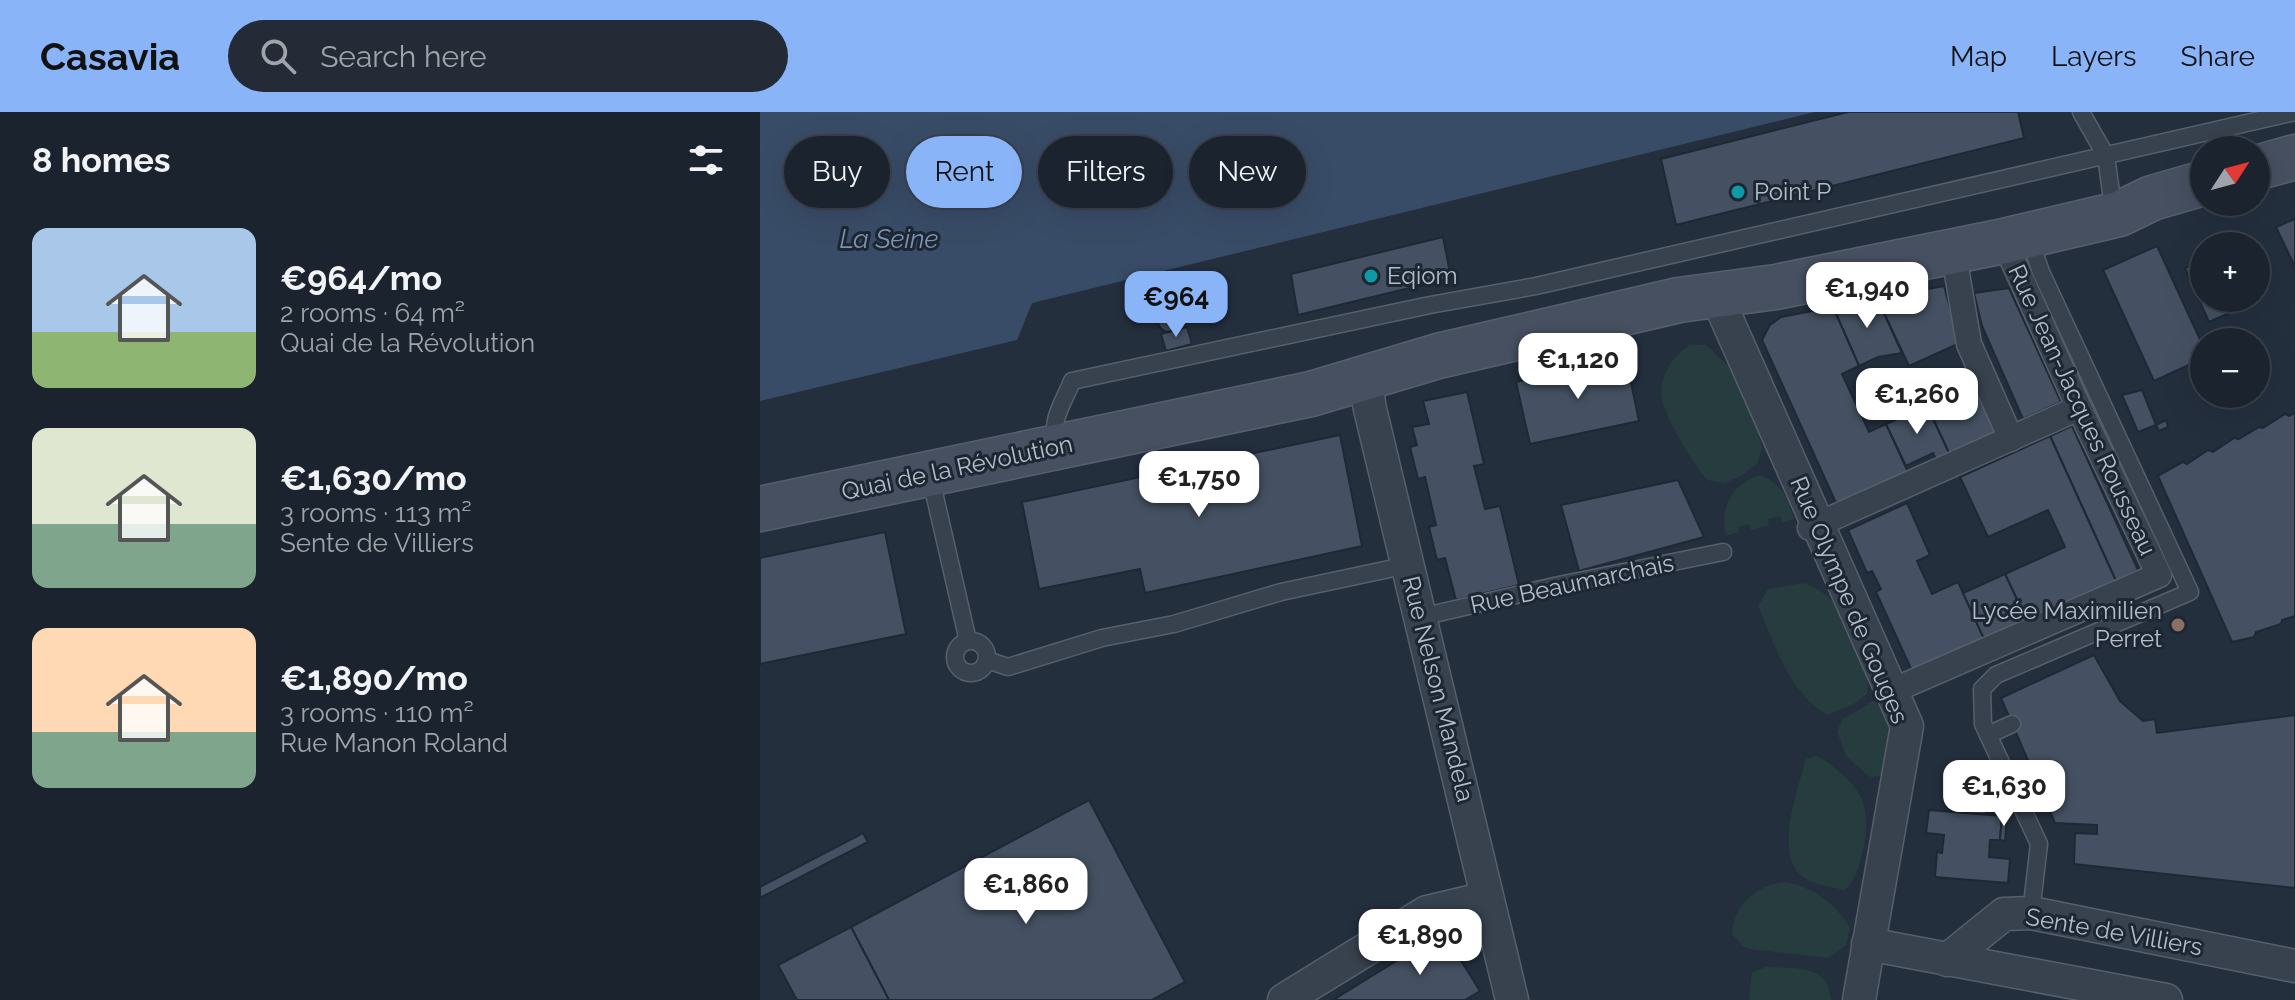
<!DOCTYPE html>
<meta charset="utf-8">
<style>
:root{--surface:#1b232e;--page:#242b36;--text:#f1f3f6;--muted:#a0a4aa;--line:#39404a;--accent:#8ab4f8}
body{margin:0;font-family:Raleway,sans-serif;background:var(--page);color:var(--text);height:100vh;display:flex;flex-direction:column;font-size:30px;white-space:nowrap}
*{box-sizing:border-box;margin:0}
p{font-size:26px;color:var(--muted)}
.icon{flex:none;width:44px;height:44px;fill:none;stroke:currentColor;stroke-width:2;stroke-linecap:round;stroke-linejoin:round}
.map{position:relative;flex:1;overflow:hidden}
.side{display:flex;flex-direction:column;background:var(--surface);width:760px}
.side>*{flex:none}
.guide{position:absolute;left:24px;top:24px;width:760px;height:72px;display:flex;gap:16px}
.needle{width:52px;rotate:54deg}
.controls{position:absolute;left:1430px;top:24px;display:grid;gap:16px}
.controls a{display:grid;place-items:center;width:80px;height:80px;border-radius:50%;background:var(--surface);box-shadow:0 8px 32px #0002,0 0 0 2px var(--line);font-size:40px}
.price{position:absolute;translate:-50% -68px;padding:0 18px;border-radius:16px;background:#fff;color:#222;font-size:26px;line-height:52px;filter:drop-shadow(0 2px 4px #0008)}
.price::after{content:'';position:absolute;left:50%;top:48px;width:24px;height:18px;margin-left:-12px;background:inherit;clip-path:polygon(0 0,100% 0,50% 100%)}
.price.current{background:var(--accent);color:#111}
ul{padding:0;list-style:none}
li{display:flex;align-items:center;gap:24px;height:200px;padding:0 32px}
li span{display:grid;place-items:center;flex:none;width:224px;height:160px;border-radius:16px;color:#555}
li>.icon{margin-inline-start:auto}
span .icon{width:96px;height:96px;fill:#fffc;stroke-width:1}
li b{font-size:34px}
h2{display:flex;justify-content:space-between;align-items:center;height:96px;padding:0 32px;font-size:34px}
.chip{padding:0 28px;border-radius:36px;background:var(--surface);box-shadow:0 8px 32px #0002,0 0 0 2px var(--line);font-size:28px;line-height:72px}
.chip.current{background:var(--accent);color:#111}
header{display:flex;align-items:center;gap:48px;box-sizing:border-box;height:112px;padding:0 40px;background:var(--accent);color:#111}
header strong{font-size:38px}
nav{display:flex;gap:44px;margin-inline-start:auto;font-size:28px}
.search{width:560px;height:72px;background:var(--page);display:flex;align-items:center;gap:20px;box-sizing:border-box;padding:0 28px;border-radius:44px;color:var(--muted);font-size:30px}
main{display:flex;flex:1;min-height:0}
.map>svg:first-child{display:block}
.green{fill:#263c3f}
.water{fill:#394c67}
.building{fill:#455162;stroke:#1f2835;stroke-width:2}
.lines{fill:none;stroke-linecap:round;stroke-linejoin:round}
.service-casing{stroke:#565f6c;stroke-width:19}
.pedestrian-casing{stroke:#565f6c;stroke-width:27}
.minor-casing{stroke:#565f6c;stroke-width:35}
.secondary-casing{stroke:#565f6c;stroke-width:47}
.service{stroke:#38414e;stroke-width:16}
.pedestrian{stroke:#38414e;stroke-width:24}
.minor{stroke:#38414e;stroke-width:32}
.secondary{stroke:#465061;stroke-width:44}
.culture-dot{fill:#0f9aa8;stroke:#1d2633;stroke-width:3}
.education-dot{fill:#8d6e63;stroke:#1d2633;stroke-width:3}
.labels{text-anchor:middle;stroke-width:6;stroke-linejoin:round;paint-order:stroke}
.poi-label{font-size:24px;fill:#b4bcc9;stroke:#1d2633;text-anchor:start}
.street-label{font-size:24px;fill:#b4bcc9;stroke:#1d2633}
.water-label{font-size:26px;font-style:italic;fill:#7c92b1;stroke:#1d2633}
</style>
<header>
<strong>Casavia</strong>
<div class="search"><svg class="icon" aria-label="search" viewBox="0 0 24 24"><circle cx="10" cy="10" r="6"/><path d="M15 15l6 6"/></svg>Search here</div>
<nav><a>Map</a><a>Layers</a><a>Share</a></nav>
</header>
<main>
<section class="side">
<h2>8 homes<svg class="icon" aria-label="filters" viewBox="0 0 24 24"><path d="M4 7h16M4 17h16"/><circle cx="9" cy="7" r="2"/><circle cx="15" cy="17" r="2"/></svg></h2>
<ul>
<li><span style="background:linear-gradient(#a9c7e8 65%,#8fb573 0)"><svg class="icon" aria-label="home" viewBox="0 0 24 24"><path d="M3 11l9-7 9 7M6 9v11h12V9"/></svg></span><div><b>€964/mo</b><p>2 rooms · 64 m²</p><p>Quai de la Révolution</p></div></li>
<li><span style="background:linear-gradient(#dfe7d0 60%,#7fa58c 0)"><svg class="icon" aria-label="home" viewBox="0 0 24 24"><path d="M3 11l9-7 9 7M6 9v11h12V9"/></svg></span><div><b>€1,630/mo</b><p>3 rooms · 113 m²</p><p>Sente de Villiers</p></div></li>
<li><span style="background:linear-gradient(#ffd9b3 65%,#7fa58c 0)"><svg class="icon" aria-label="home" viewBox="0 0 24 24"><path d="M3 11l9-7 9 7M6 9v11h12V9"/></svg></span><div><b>€1,890/mo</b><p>3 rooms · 110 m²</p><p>Rue Manon Roland</p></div></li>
</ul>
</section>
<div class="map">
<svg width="1535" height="888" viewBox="0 0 1535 888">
<rect width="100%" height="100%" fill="#242f3e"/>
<!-- green -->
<g class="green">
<path d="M930,233H946L974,259L997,315L1002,336L997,352L981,364L965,371L947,368C933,351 901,302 901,279C902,260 915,242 930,233Z"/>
<path d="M1000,363C1020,370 1029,387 1034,407L1022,410L1020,404L1008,407L1009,413L991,418L989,412L978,415L979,420L966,424C959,395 972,372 1000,363Z"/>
<path d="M1044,471C1050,474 1057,476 1062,480C1087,498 1111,552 1107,582L1094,592L1067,603C1028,579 1016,535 998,494L1008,477Z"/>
<polygon points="1115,588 1132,616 1121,664 1110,665 1086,644 1077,619 1083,607"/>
<path d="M1057,644C1073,653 1095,670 1102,688C1112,710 1102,763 1085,778C1071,775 1054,773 1043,765C1013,742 1038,677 1046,647Z"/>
<path d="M1026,770C1054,776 1075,791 1090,816L1086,833L1069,846L989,837L983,834L972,822C973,793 998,772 1026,770Z"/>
<path d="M1006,855C1034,857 1069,851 1071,888H989L992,861Z"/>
</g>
<!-- water -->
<polygon class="water" points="0,0 1055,0 272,191 257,228 0,289"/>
<!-- building -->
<g class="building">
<polygon points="1088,0 1258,0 1264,26 916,113 901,47"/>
<polygon points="1535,107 1535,155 1516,115"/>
<polygon points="683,125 691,166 538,203 531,162"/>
<polygon points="1397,134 1444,236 1444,246 1394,269 1343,158"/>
<polygon points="1444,148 1444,186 1496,186 1496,181 1499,188 1449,210 1425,156"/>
<polygon points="1184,174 1200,231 1149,254 1117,186"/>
<polygon points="1249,176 1301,290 1263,307 1222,214 1214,181"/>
<polygon points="1117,186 1142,241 1118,245 1099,254 1073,195"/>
<polygon points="1073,195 1099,254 1082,262 1109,320 1126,312 1148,360 1077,393 1002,228 1010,213 1021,205"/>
<circle cx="409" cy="209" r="11"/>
<polygon points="427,215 432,232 406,239 401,222"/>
<polygon points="866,246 879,309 770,332 756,270"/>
<polygon points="1213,261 1239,319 1189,341 1167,294 1188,284 1184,275"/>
<polygon points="1382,278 1396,313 1378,320 1362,283"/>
<polygon points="707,280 724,352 714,354 725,397 740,394 759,473 696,488 685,446 677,448 669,415 676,413 665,365 658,367 650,335 657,333 652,315 669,312 663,289"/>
<polygon points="1167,294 1189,341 1176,347 1173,341 1146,354 1126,312"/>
<polygon points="1535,301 1535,504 1522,508 1521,512 1496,520 1494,525 1472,530 1398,364 1423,350 1427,352 1448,338 1453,340 1474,326 1479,327 1499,315 1503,316 1525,302 1529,304"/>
<polygon points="1406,308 1408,315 1399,319 1396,313"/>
<polygon points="1312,314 1378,458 1356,469 1290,324"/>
<polygon points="580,323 602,434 385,481 380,457 279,477 262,390"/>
<polygon points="1290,324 1356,469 1267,509 1245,462 1305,435 1288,398 1228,425 1200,365"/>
<polygon points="918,368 944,425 819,459 801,393"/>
<polygon points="1147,391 1170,443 1157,449 1172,482 1198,470 1225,529 1153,561 1116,480 1121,477 1112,459 1107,461 1088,418"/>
<polygon points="125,420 146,522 0,552 0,446"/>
<polygon points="1245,462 1267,509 1225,529 1203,481"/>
<polygon points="1334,543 1360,589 1383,609 1395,607 1397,621 1535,603 1535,776 1314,752 1315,721 1337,722 1337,713 1295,711 1241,586"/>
<polygon points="1200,663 1228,665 1226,703 1198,701"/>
<polygon points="329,688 425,870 392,888 129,888 91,815"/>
<polygon points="1169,698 1242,704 1240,728 1230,728 1229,745 1250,747 1248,771 1175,765 1177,740 1182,741 1184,723 1166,721"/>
<polygon points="1242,704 1247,704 1245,729 1240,728"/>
<polygon points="103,721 108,730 0,786 0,775"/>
<polygon points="91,815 129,888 37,888 18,853"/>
<polygon points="683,820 720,879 705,888 573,888"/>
</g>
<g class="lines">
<!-- service casing -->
<g class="service-casing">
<g id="service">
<polyline points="1321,0 1346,44 1354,102"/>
<polyline points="1269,125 1281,160 1430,480 1236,563 1222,577 1223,612 1279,732 1271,801"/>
<path d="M297,334C290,307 302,294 312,269L670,193L776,174L1535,0"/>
<polyline points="170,363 208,529"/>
<polyline points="661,505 799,473 963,440"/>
<circle cx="211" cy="545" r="16"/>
<polyline points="227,548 248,555 342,526 414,512 521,480 648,453"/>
<polyline points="1228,623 1252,612"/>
<polyline points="1255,682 1277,671"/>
</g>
</g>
<!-- pedestrian casing -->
<g class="pedestrian-casing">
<g id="pedestrian">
<polyline points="1193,138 1209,232 1251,327"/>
<polyline points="1050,416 1319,296"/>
<polyline points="1132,579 1399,463 1319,296 1244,129"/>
</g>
</g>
<!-- minor casing -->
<g class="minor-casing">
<g id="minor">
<polyline points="961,194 1147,614 1099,888"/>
<polyline points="605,267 610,297 752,888"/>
<polyline points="1108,832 1406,888"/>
<polyline points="1187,848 1244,802 1271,801 1535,854"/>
<polyline points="524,888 667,800 726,786"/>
</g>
</g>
<!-- secondary casing -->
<g class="secondary-casing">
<g id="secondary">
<polyline points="1496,56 1535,45"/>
<polyline points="0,397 551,282 678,244 919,188 1016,175 1244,129 1359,102 1392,86 1444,71"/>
</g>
</g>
<!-- service -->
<use href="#service" class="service"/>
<!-- pedestrian -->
<use href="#pedestrian" class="pedestrian"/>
<!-- minor -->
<use href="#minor" class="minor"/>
<!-- secondary -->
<use href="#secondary" class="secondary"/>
</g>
<!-- markers -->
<g class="culture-dot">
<circle cx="978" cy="80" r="8"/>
<circle cx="611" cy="164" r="8"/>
</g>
<circle class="education-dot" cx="1418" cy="513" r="8"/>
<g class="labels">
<!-- poi labels -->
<g class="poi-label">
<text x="994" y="88">Point P</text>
<text x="627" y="172">Eqiom</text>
<text x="1402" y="507" text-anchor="end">Lycée Maximilien<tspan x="1402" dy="28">Perret</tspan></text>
</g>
<!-- street labels -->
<g class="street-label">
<text transform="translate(1322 298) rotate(65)" y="8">Rue Jean-Jacques Rousseau</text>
<text transform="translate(197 356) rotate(-12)" y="8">Quai de la Révolution</text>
<text transform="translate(812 472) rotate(-12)" y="8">Rue Beaumarchais</text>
<text transform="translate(1089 488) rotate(67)" y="8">Rue Olympe de Gouges</text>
<text transform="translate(678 577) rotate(76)" y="8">Rue Nelson Mandela</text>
<text transform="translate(1354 820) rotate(10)" y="8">Sente de Villiers</text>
</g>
<!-- water labels -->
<g class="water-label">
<text x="129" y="136">La Seine</text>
</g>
</g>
</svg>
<div class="controls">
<a><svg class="needle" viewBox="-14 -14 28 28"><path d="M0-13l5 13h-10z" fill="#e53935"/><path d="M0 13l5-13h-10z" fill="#a0a4aa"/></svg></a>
<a>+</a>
<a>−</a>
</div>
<b class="price" style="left:1107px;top:218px">€1,940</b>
<b class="price current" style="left:416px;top:227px">€964</b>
<b class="price" style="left:818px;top:289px">€1,120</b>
<b class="price" style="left:1157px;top:324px">€1,260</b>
<b class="price" style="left:439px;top:407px">€1,750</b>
<b class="price" style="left:1244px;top:716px">€1,630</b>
<b class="price" style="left:266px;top:814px">€1,860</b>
<b class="price" style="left:660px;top:865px">€1,890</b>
<div class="guide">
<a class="chip">Buy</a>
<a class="chip current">Rent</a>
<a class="chip">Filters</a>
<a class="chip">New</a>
</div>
</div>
</main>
